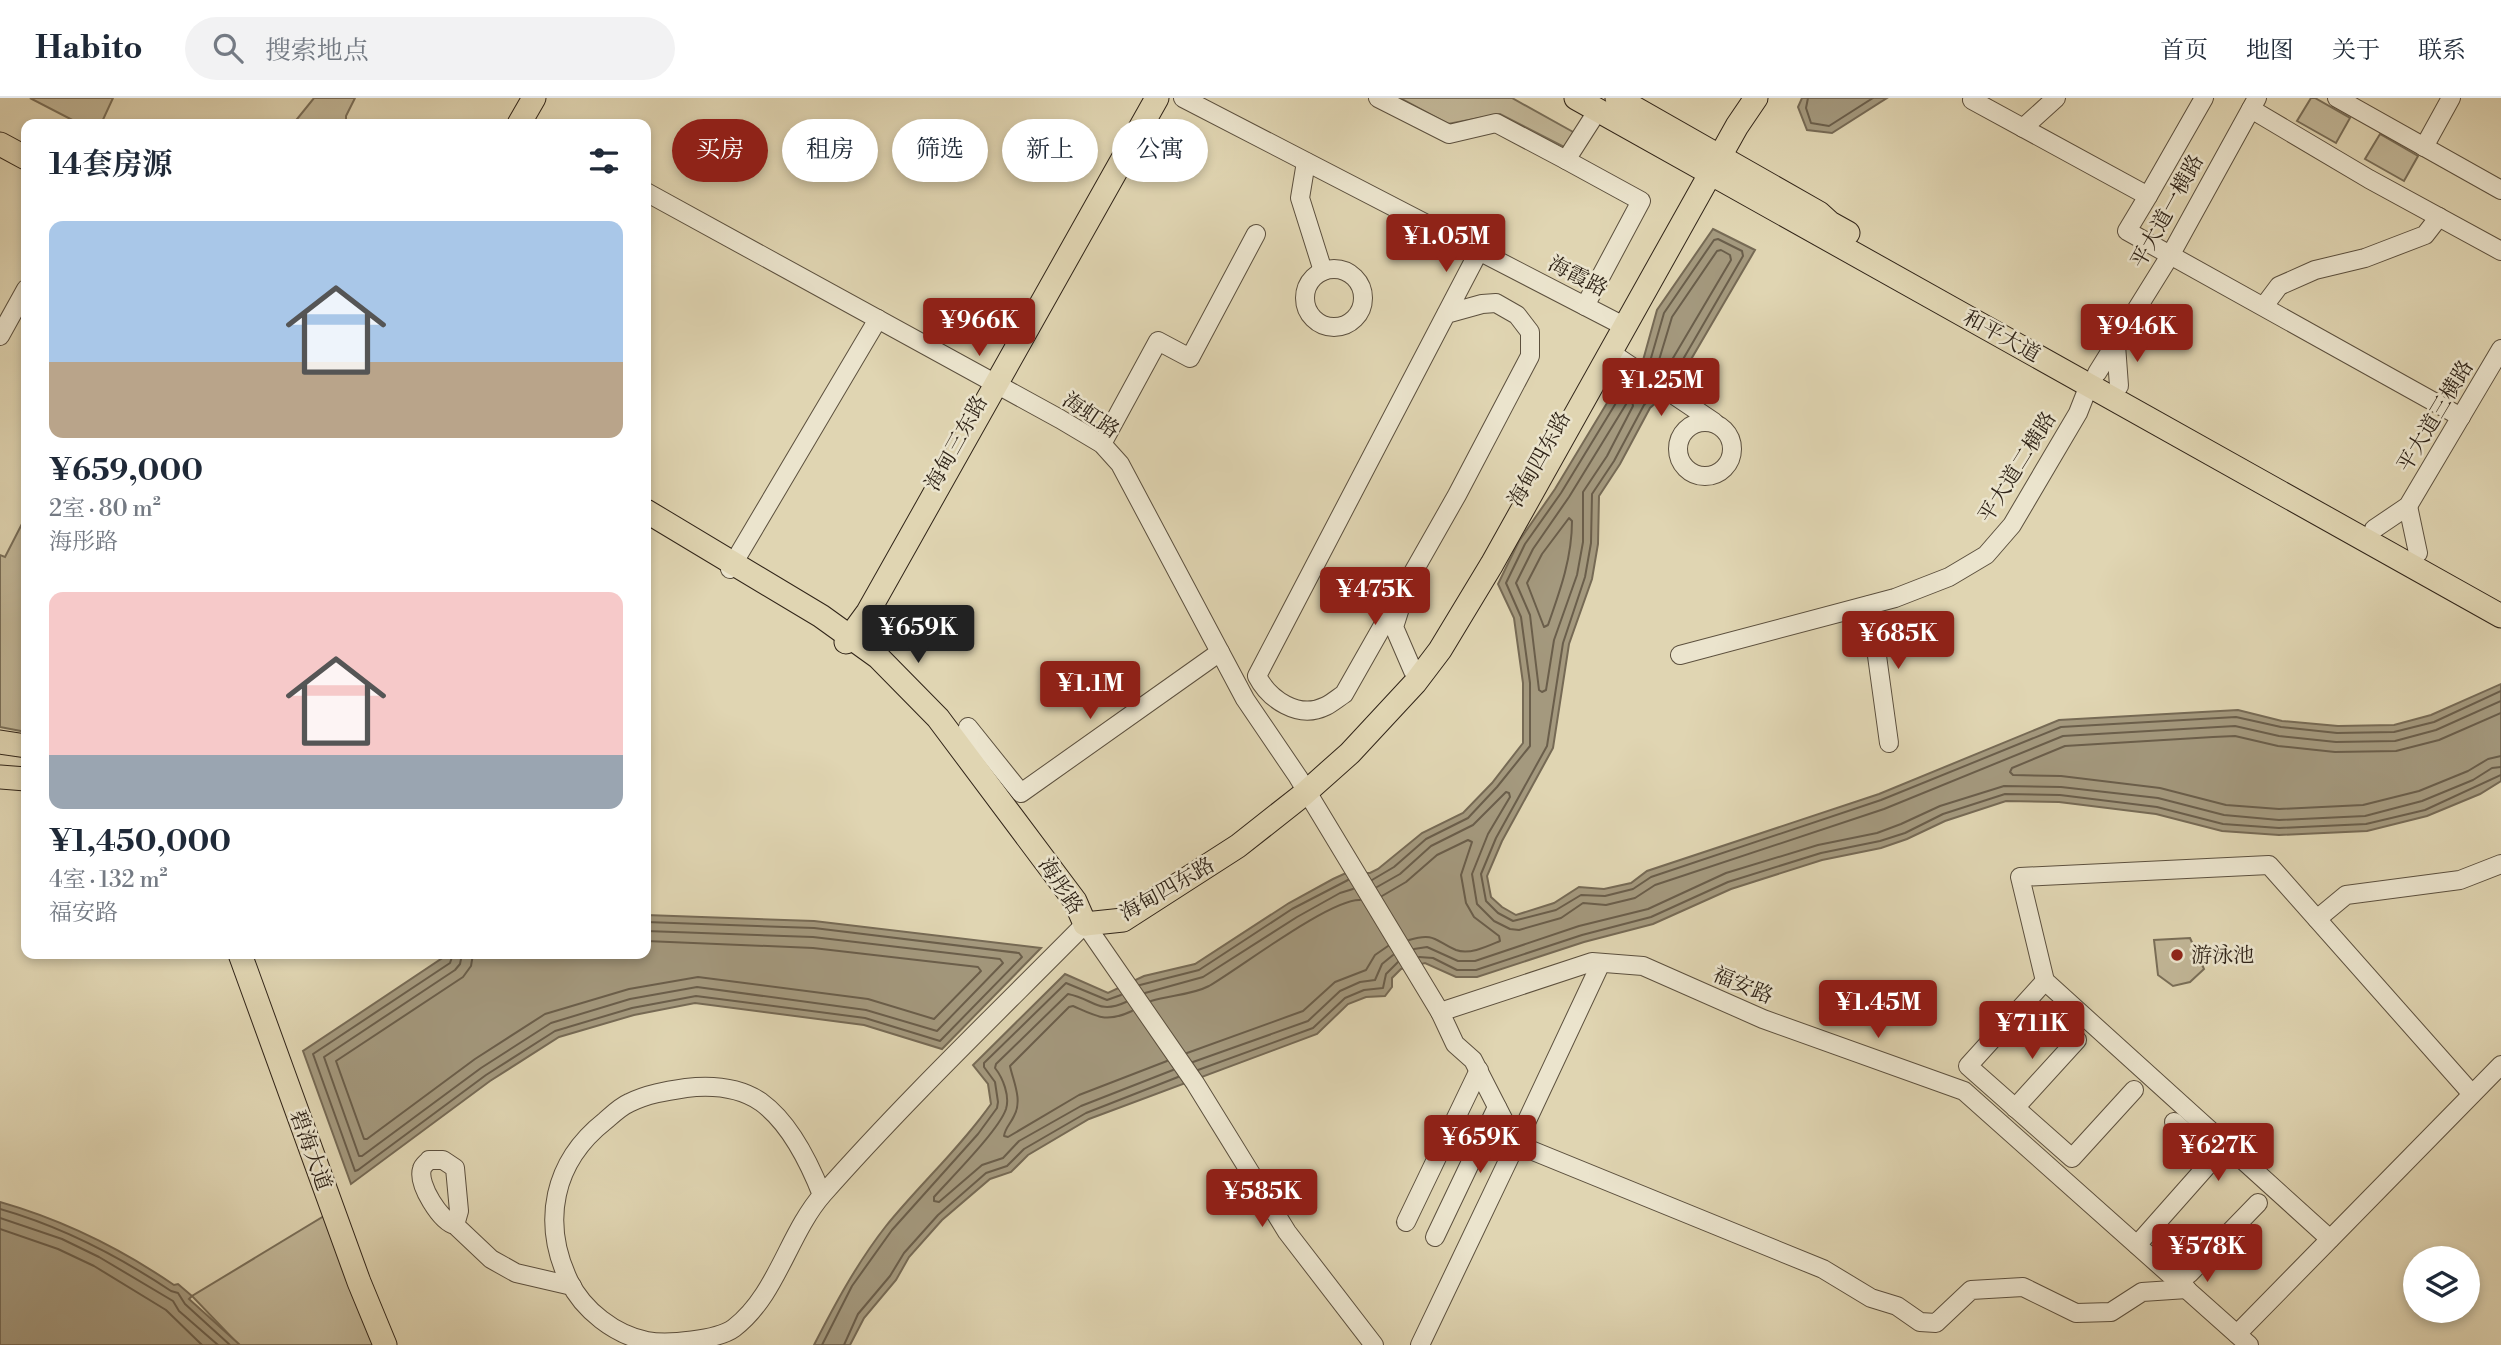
<!DOCTYPE html>
<html lang="zh">
<meta charset="utf-8">
<style>
:root{--surface:#fff;--page:#f2f2f3;--text:#1f2937;--muted:#747a83;--line:#e0e1e3;--accent:#8f2418}
body{margin:0;font-family:"Libre Bodoni","Noto Serif SC",serif;background:var(--page);color:var(--text);height:100vh;display:flex;flex-direction:column;font-size:26px;white-space:nowrap}
*{box-sizing:border-box;margin:0}
p{font-size:23px;color:var(--muted)}
.icon{flex:none;width:38px;height:38px;fill:none;stroke:currentColor;stroke-width:2;stroke-linecap:round;stroke-linejoin:round}
.map{position:relative;flex:1;overflow:hidden}
.panel{position:absolute;left:21px;top:21px;width:630px;height:840px;display:flex;flex-direction:column;background:var(--surface);border-radius:14px;box-shadow:0 4px 10px #0003}
.panel>*{flex:none}
.hud{position:absolute;left:672px;top:21px;width:665px;height:63px;display:flex;gap:14px}
.tools{position:absolute;left:2403px;top:1148px;display:grid;gap:14px}
.tools a{display:grid;place-items:center;width:77px;height:77px;border-radius:50%;background:var(--surface);box-shadow:0 4px 10px #0003;font-size:35px}
.price{position:absolute;translate:-50% -60px;padding:0 16px;border-radius:7px;background:var(--accent);color:#fff;font-size:23px;line-height:46px;filter:drop-shadow(0 2px 4px #0008)}
.price::after{content:'';position:absolute;left:50%;top:42px;width:21px;height:16px;margin-left:-10px;background:inherit;clip-path:polygon(0 0,100% 0,50% 100%)}
.price.active{background:#222;color:#fff}
ul{padding:0;list-style:none}
li{display:grid;align-content:center;gap:14px;height:371px;padding:0 28px}
li span{display:grid;place-items:center;height:217px;border-radius:14px;color:#555}
li>.icon{margin-inline-start:auto}
span .icon{width:126px;height:126px;fill:#fffc;stroke-width:1}
li b{font-size:30px}
h2{display:flex;justify-content:space-between;align-items:center;height:84px;padding:0 28px;font-size:30px}
.tag{padding:0 24px;border-radius:32px;background:var(--surface);box-shadow:0 4px 10px #0003;font-size:24px;line-height:63px}
.tag.active{background:var(--accent);color:#fff}
header{display:flex;align-items:center;gap:42px;box-sizing:border-box;height:98px;padding:0 35px;background:var(--surface);border-bottom:2px solid var(--line)}
header strong{font-size:33px}
nav{display:flex;gap:38px;margin-inline-start:auto;font-size:24px}
.search{width:490px;height:63px;background:var(--page);display:flex;align-items:center;gap:18px;box-sizing:border-box;padding:0 24px;border-radius:38px;color:var(--muted);font-size:26px}
.map>svg:first-child{display:block}
.green{fill:#c2b798;stroke:#796e58;stroke-width:2}
.water{fill:#a4997e;stroke:#766a55;stroke-width:2}
.lines{fill:none;stroke-linecap:round;stroke-linejoin:round}
.shore{stroke:#6a5e4b;stroke-width:2}
.minor-casing{stroke:#5c503e;stroke-width:20}
.major-casing{stroke:#302418;stroke-width:25}
.minor{stroke:#ebe4cd;stroke-width:18}
.major{stroke:#e0d5b2;stroke-width:23}
.poi-dot{fill:#8f2418;stroke:#ebe4cd;stroke-width:2.5}
.labels{text-anchor:middle;stroke-width:5;stroke-linejoin:round;paint-order:stroke}
.street-label{font-size:21px;fill:#302418;stroke:#ebe4cd}
.poi-label{font-size:21px;fill:#302418;stroke:#ebe4cd;text-anchor:start}
</style>
<header>
<strong>Habito</strong>
<div class="search"><svg class="icon" aria-label="search" viewBox="0 0 24 24"><circle cx="10" cy="10" r="6"/><path d="M15 15l6 6"/></svg>搜索地点</div>
<nav><a>首页</a><a>地图</a><a>关于</a><a>联系</a></nav>
</header>
<div class="map">
<svg width="2501" height="1247" viewBox="0 0 2501 1247">
<rect width="100%" height="100%" fill="#e0d5b2"/>
<filter id="stains"><feTurbulence type="fractalNoise" baseFrequency=".00286" numOctaves="4"/><feColorMatrix values="0 0 0 0 .2 0 0 0 0 .09 0 0 0 0 .02 0 0 0 .5 -.17"/></filter>
<radialGradient id="worn" r=".72"><stop offset=".6" stop-color="#630" stop-opacity="0"/><stop offset="1" stop-color="#630" stop-opacity=".3"/></radialGradient>
<!-- green -->
<g class="green">
<polygon points="30,0 113,0 101,26 80,26"/>
<polygon points="314,0 355,0 346,18 346,26 293,26"/>
<polygon points="1400,0 1512,0 1575,35 1566,50 1500,16 1448,26"/>
<polygon points="2311,0 2315,0 2350,20 2336,45 2297,23"/>
<polygon points="2380,36 2418,58 2404,83 2365,61"/>
<polygon points="26,418 26,634 0,629 0,457 5,459"/>
<polygon points="2190,840 2204,871 2190,884 2173,888 2158,877 2154,842"/>
<polygon points="334,1112 384,1247 239,1247 192,1198"/>
</g>
<!-- water -->
<g class="water">
<polygon points="1802,0 1887,0 1832,35 1807,32 1798,9"/>
<path d="M1713,131L1755,152L1676,287L1650,310L1620,366L1599,398L1598,446L1592,481L1569,546L1553,650L1502,743L1487,778L1491,799L1502,809L1516,817L1554,805L1579,789L1604,791L1631,785L1647,773L1879,696L2059,622L2238,612L2282,623L2338,628L2394,627L2431,617L2501,586V683L2480,696L2427,718L2367,733L2279,737L2222,733L2156,716L2059,704L2006,703L1945,723L1907,741L1881,750L1822,762L1731,791L1653,826L1584,844L1477,879H1456L1425,865L1401,871L1392,880V889L1385,898L1366,899L1348,906L1317,936L1089,1021L1028,1057L1011,1074L990,1081L942,1122L909,1159L896,1182L864,1220L850,1247H814C835,1206 857,1165 886,1128C920,1086 960,1050 991,1006L988,986L973,967L1065,876L1108,895L1144,878L1195,866L1289,805L1333,781L1346,775H1370L1378,771L1422,735L1463,715L1492,685L1523,645V585L1514,520L1498,486L1519,443L1555,391L1613,295L1642,266L1657,212Z"/>
<polygon points="646,817 814,823 1041,850 942,951 864,927 695,905 634,917 559,939 490,983 351,1086 303,953 444,859 459,856 646,856"/>
<path d="M0,1104C63,1122 120,1150 174,1187L178,1186L192,1198L189,1201L240,1247H0Z"/>
</g>
<g class="lines">
<!-- shore -->
<g class="shore">
<polyline points="1808,0 1806,10 1811,25 1829,28 1873,0"/>
<polyline points="1649,267 1664,215 1714,142 1718,141 1742,153 1743,158 1671,282"/>
<polyline points="1656,272 1672,219 1717,153 1721,152 1730,157 1731,162 1663,277"/>
<polyline points="1654,297 1644,307 1614,363 1592,396 1591,445 1585,479 1563,545 1547,648 1496,740 1481,776 1486,803 1498,815 1513,823 1556,812 1581,797 1605,798 1633,791 1651,779 1881,702 2061,629 2236,619 2281,629 2337,635 2394,634 2434,624 2501,593"/>
<polygon points="1628,303 1632,303 1633,308 1607,358 1583,394 1583,444 1577,477 1554,542 1546,592 1542,594 1539,592 1530,517 1516,485 1533,451 1569,399"/>
<path d="M1569,420L1572,423C1572,460 1560,493 1548,527L1544,529L1527,485L1542,456Z"/>
<polyline points="2501,615 2439,642 2396,653 2335,654 2278,648 2235,638 2213,639 2065,648 2012,670 2010,674 2013,677 2061,678 2160,690 2226,707 2279,711 2363,707 2419,693 2468,673 2488,661 2501,658"/>
<polyline points="1372,782 1394,769 1426,741 1468,720 1497,689 1530,648 1530,585 1521,519 1506,485 1525,446 1561,395 1619,300 1635,283"/>
<polyline points="1377,789 1400,776 1431,748 1473,727 1506,694 1509,695 1510,699 1488,736 1472,776 1477,806 1494,823 1510,831 1519,832 1561,820 1583,805 1606,807 1635,800 1655,787 1884,711 2063,638 2235,628 2279,638 2336,644 2395,643 2436,632 2501,603"/>
<path d="M1382,798L1406,784L1437,757L1468,742L1472,744L1461,777L1466,805L1474,819L1499,838L1500,843C1488,848 1470,857 1456,852C1435,843 1435,834 1409,842"/>
<polyline points="1414,851 1427,849 1458,863 1475,863 1579,828 1648,811 1726,775 1818,747 1877,735 1901,726 1940,708 2004,688 2061,689 2158,700 2224,717 2279,722 2365,718 2422,703 2473,682 2492,670 2501,669"/>
<polyline points="453,856 450,865 313,956 355,1073 358,1072 486,977 555,933 632,910 696,898 865,920 940,943 1022,859 1019,855 814,830 646,824"/>
<polyline points="462,856 460,866 455,872 324,959 359,1058 362,1058 481,970 551,925 630,901 697,889 866,912 937,933 1003,865 1000,861 813,839 646,833"/>
<polyline points="473,856 471,868 463,879 336,963 364,1041 367,1041 475,961 545,916 629,891 698,879 868,901 934,921 981,873 978,869 813,850 646,843"/>
<polyline points="1419,859 1433,860 1457,872 1476,872 1582,837 1651,819 1728,784 1821,755 1880,743 1905,735 1943,716 2005,696 2060,697 2157,709 2223,726 2279,730 2366,726 2425,712 2501,677"/>
<polyline points="1140,887 1199,872 1292,811 1348,782"/>
<polyline points="1145,895 1203,879 1297,819 1340,795 1353,791"/>
<path d="M1151,903C1170,897 1192,897 1209,888C1240,870 1330,801 1360,802"/>
<path d="M1126,904C1098,917 1094,901 1068,896L996,966L995,970C1003,980 1010,998 1006,1011C999,1032 951,1080 934,1099V1103L939,1104L982,1067L1003,1060L1019,1043L1081,1008L1173,972"/>
<path d="M1132,913C1106,925 1098,919 1073,908L1069,909L1010,968C1013,983 1023,1002 1014,1018C1011,1025 1005,1030 1004,1038L1008,1039L1079,997L1167,963"/>
<polyline points="1187,955 1303,913 1335,884 1366,872 1375,857 1388,848"/>
<polyline points="1193,964 1308,923 1340,893 1360,884 1375,882 1382,866 1393,857"/>
<polyline points="1198,972 1313,930 1345,900 1364,892 1383,890 1386,876 1398,864"/>
<path d="M0,1111C63,1129 117,1157 171,1193L178,1195L185,1206L230,1247"/>
<polyline points="0,1120 62,1141 99,1159 173,1203 179,1213 218,1247"/>
<polyline points="0,1131 58,1151 94,1168 166,1212 202,1247"/>
<polyline points="822,1247 852,1188 892,1132 978,1036 997,1010 998,1004 995,984 984,969 984,965 1066,885 1107,902 1121,897"/>
<polyline points="844,1247 858,1216 890,1178 904,1155 938,1117 986,1075 1007,1068 1024,1051 1086,1015 1178,979"/>
</g>
<!-- minor casing -->
<g class="minor-casing">
<g id="minor">
<polyline points="1183,0 1616,224"/>
<polyline points="1378,0 1449,36 1496,25 1566,62"/>
<polyline points="2337,0 2501,92"/>
<polyline points="1972,2 2148,98 2127,133 2461,319"/>
<polyline points="2251,11 2369,81 2501,153"/>
<polyline points="2023,30 2056,0"/>
<polyline points="2424,49 2451,0"/>
<polyline points="1306,64 1300,100 1323,173"/>
<polyline points="646,94 1060,321 1102,346 1120,366 1245,601 1298,679 1440,914 1592,864 1643,868 1763,921 1964,993 2249,1247"/>
<polyline points="2148,98 2204,0"/>
<circle cx="1334" cy="200" r="29"/>
<polyline points="1585,208 1641,103 1566,62 1598,12"/>
<polyline points="2264,208 2279,188 2315,172 2365,160 2425,137 2439,119"/>
<path d="M1446,216L1482,206L1496,205L1517,217L1530,234V258L1457,397L1344,596C1338,600 1332,605 1326,608C1298,622 1269,601 1257,578L1479,153"/>
<polyline points="0,238 26,191"/>
<polyline points="2116,247 2119,288"/>
<polyline points="1610,254 1714,324"/>
<polyline points="2097,275 2171,156 2257,0"/>
<circle cx="1705" cy="351" r="27"/>
<polyline points="1102,346 1158,243 1190,260 1256,136"/>
<polyline points="2408,408 2418,455"/>
<polyline points="2374,431 2408,408 2501,251"/>
<polyline points="730,471 878,221"/>
<polyline points="1401,507 1394,529 1413,573"/>
<polyline points="1870,507 1889,645"/>
<polyline points="1680,557 1895,500 1949,479 1986,457 2012,427 2078,315 2089,287"/>
<polyline points="968,629 1021,695 1220,554"/>
<polyline points="2317,821 2346,797 2460,782 2501,766"/>
<polyline points="1601,865 1516,1046 1823,1171 1871,1200 1897,1208 1920,1224 1936,1225 1971,1192 2023,1189 2076,1215 2111,1214 2142,1194 2187,1191"/>
<polyline points="2045,883 1968,968 2072,1060 2134,992"/>
<polyline points="2015,1010 2077,942"/>
<path d="M822,1097C809,1064 790,1025 761,1004C739,989 712,987 686,990C666,993 647,996 629,1005C620,1009 612,1017 605,1023C553,1064 541,1124 569,1183C583,1212 615,1237 647,1243C667,1247 718,1242 734,1230C777,1197 788,1136 823,1096C906,1002 997,915 1085,826L1195,985L1287,1134L1374,1247"/>
<polyline points="1406,1124 1479,972"/>
<path d="M455,1127C441,1124 417,1086 422,1071C423,1067 427,1065 429,1062H443L455,1070L459,1113L455,1127L491,1161L516,1175L572,1188"/>
<polyline points="1435,1139 1497,1009"/>
<polyline points="2330,1141 2045,883 2020,779 2269,767 2472,996"/>
<polyline points="2137,1147 2214,1060 2174,1024"/>
<polyline points="2161,1152 2189,1176 2258,1105"/>
<polyline points="2237,1236 2501,967"/>
<polyline points="1420,1247 1516,1046 1473,962 1455,946 1440,914"/>
</g>
</g>
<!-- major casing -->
<g class="major-casing">
<g id="major">
<polyline points="1576,0 2501,518"/>
<polyline points="1617,0 1819,115 1830,125 1848,135"/>
<polyline points="519,26 534,0"/>
<polyline points="0,46 26,60"/>
<polyline points="646,413 821,518 878,559 938,620 1075,803 1085,826"/>
<polyline points="846,544 868,514 1157,0"/>
<polyline points="0,644 26,648"/>
<polyline points="0,679 26,681"/>
<polyline points="1085,826 1123,822 1238,748 1304,696 1350,655 1415,585 1440,552 1492,466 1737,28 1756,0"/>
<polyline points="240,856 359,1184 385,1247"/>
</g>
</g>
<!-- minor -->
<use href="#minor" class="minor"/>
<!-- major -->
<use href="#major" class="major"/>
</g>
<!-- markers -->
<circle class="poi-dot" cx="2177" cy="857" r="7"/>
<g class="labels">
<!-- street labels -->
<g class="street-label">
<text transform="translate(2167 113) rotate(-61)" y="7">平大道一横路</text>
<text transform="translate(1578 178) rotate(27)" y="7">海霞路</text>
<text transform="translate(2002 238) rotate(29)" y="7">和平大道</text>
<text transform="translate(1091 317) rotate(34)" y="7">海虹路</text>
<text transform="translate(2435 318) rotate(-59)" y="7">平大道三横路</text>
<text transform="translate(956 345) rotate(-61)" y="7">海甸三东路</text>
<text transform="translate(1539 361) rotate(-61)" y="7">海甸四东路</text>
<text transform="translate(2017 369) rotate(-58)" y="7">平大道二横路</text>
<text transform="translate(1061 788) rotate(57)" y="7">海彤路</text>
<text transform="translate(1167 791) rotate(-30)" y="7">海甸四东路</text>
<text transform="translate(1743 887) rotate(23)" y="7">福安路</text>
<text transform="translate(311 1052) rotate(70)" y="7">碧海大道</text>
</g>
<!-- poi labels -->
<g class="poi-label">
<text x="2191" y="864">游泳池</text>
</g>
</g>
<rect width="100%" height="100%" filter="url(#stains)"/>
<rect width="100%" height="100%" fill="url(#worn)"/>
</svg>
<div class="tools">
<a><svg class="icon" aria-label="layers" viewBox="0 0 24 24"><path d="M12 4l9 5-9 5-9-5zM3 14l9 5 9-5"/></svg></a>
</div>
<b class="price" style="left:1446px;top:176px">¥1.05M</b>
<b class="price" style="left:979px;top:260px">¥966K</b>
<b class="price" style="left:2137px;top:266px">¥946K</b>
<b class="price" style="left:1661px;top:320px">¥1.25M</b>
<b class="price" style="left:1375px;top:529px">¥475K</b>
<b class="price active" style="left:918px;top:567px">¥659K</b>
<b class="price" style="left:1898px;top:573px">¥685K</b>
<b class="price" style="left:1090px;top:623px">¥1.1M</b>
<b class="price" style="left:1878px;top:942px">¥1.45M</b>
<b class="price" style="left:2032px;top:963px">¥711K</b>
<b class="price" style="left:1480px;top:1077px">¥659K</b>
<b class="price" style="left:2218px;top:1085px">¥627K</b>
<b class="price" style="left:1262px;top:1131px">¥585K</b>
<b class="price" style="left:2207px;top:1186px">¥578K</b>
<div class="hud">
<a class="tag active">买房</a>
<a class="tag">租房</a>
<a class="tag">筛选</a>
<a class="tag">新上</a>
<a class="tag">公寓</a>
</div>
<section class="panel">
<h2>14套房源<svg class="icon" aria-label="filters" viewBox="0 0 24 24"><path d="M4 7h16M4 17h16"/><circle cx="9" cy="7" r="2"/><circle cx="15" cy="17" r="2"/></svg></h2>
<ul>
<li><span style="background:linear-gradient(#a9c7e8 65%,#b9a48a 0)"><svg class="icon" aria-label="home" viewBox="0 0 24 24"><path d="M3 11l9-7 9 7M6 9v11h12V9"/></svg></span><div><b>¥659,000</b><p>2室 · 80 m²</p><p>海彤路</p></div></li>
<li><span style="background:linear-gradient(#f6c9c9 75%,#9aa5b1 0)"><svg class="icon" aria-label="home" viewBox="0 0 24 24"><path d="M3 11l9-7 9 7M6 9v11h12V9"/></svg></span><div><b>¥1,450,000</b><p>4室 · 132 m²</p><p>福安路</p></div></li>
</ul>
</section>
</div>
